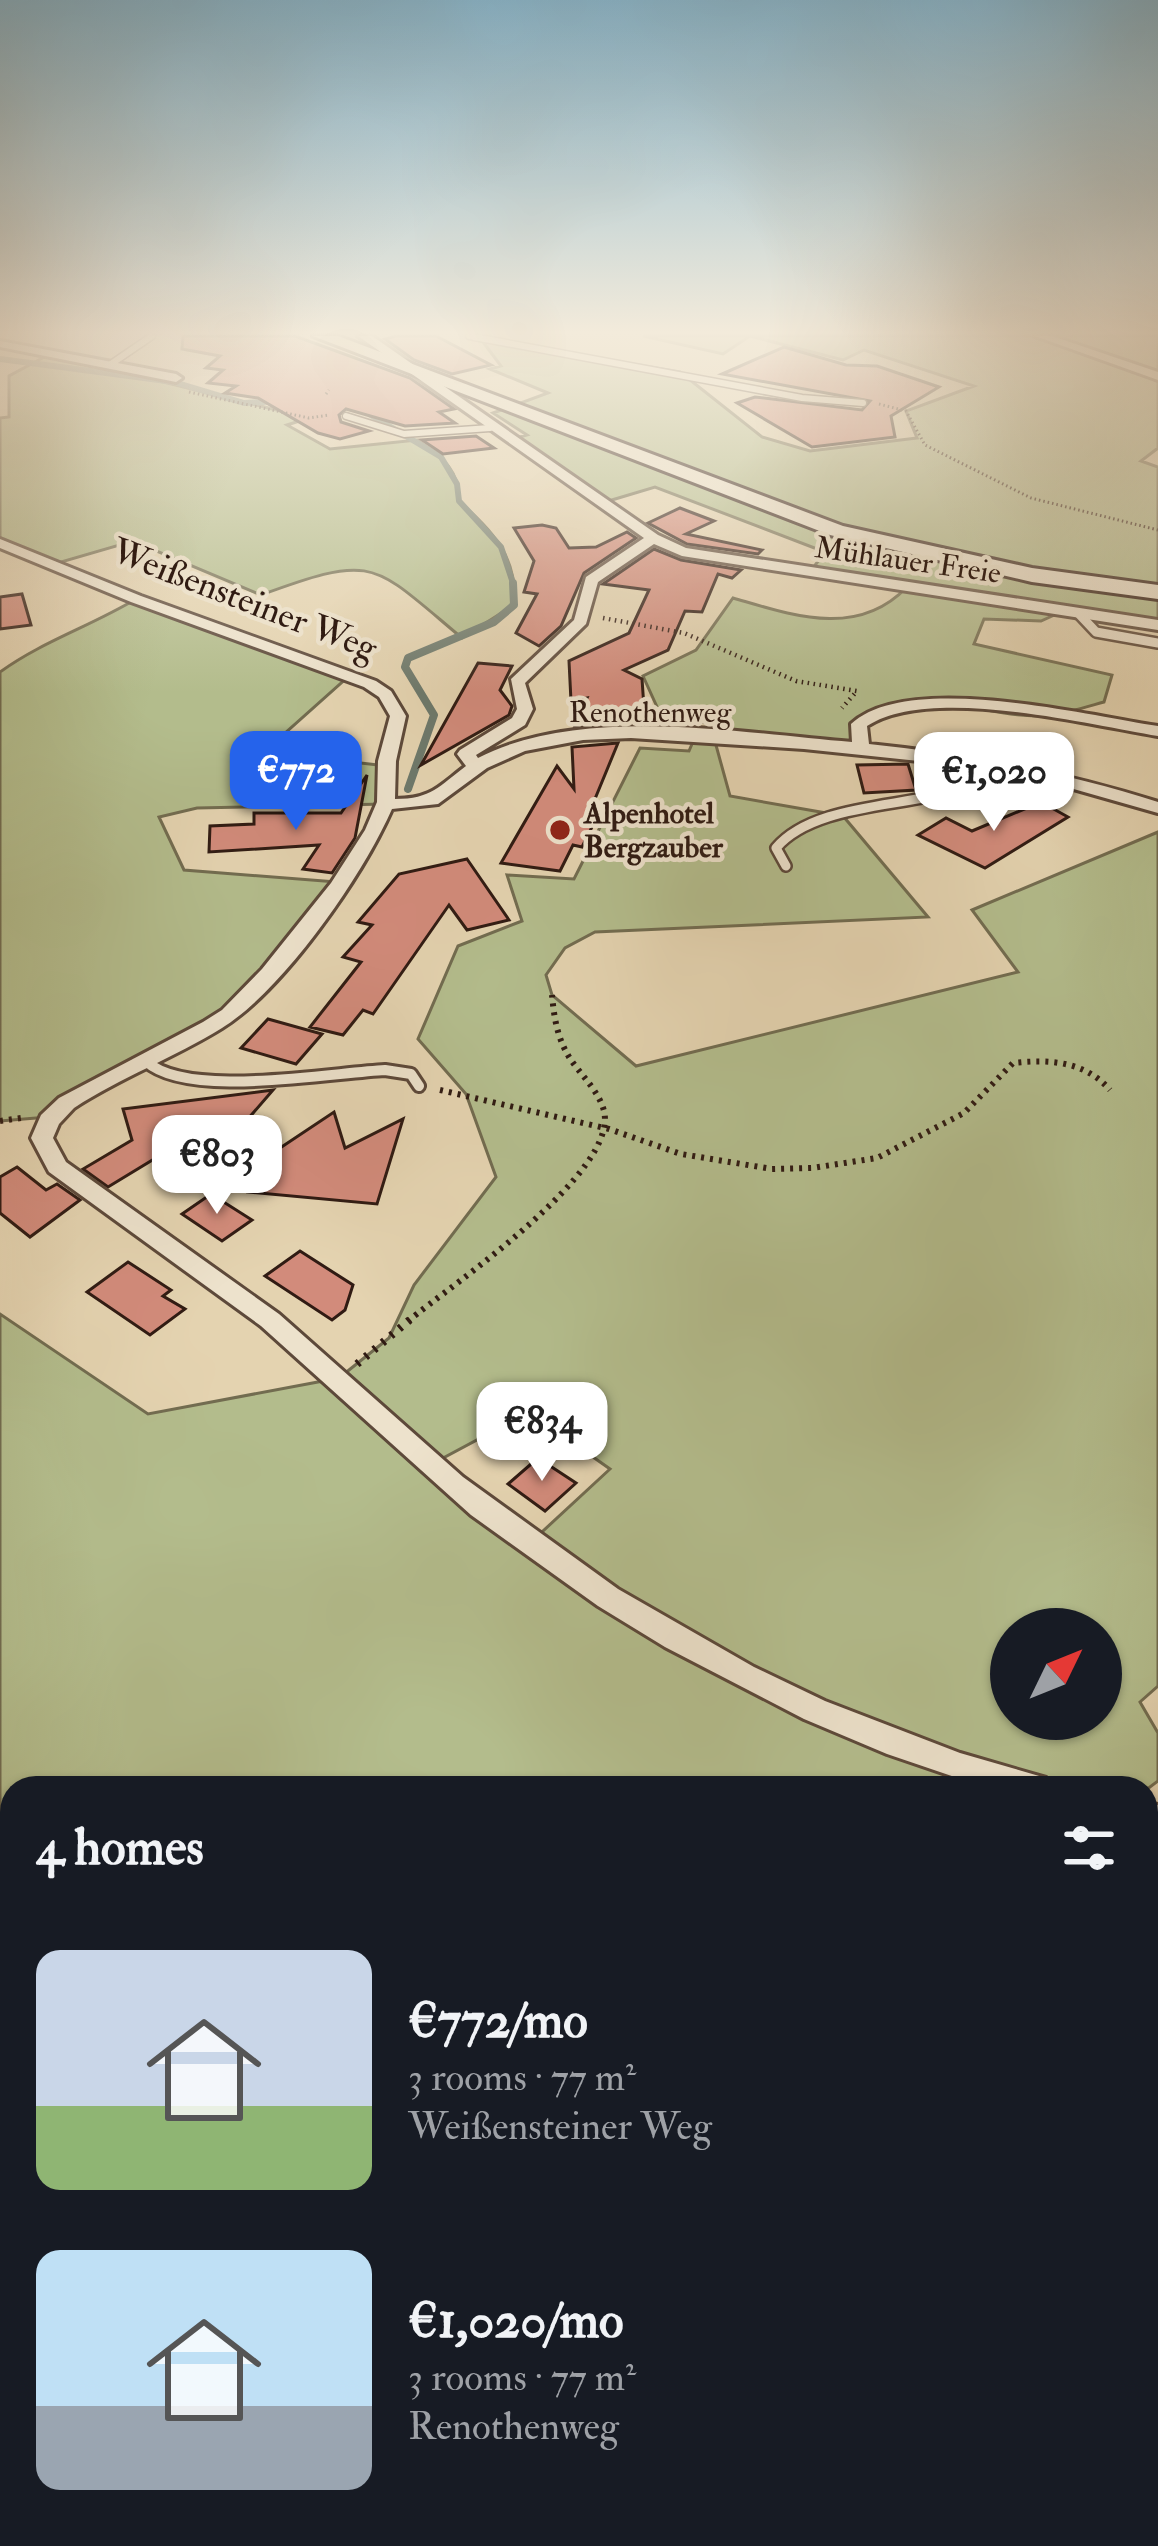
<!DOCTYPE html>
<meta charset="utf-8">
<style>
:root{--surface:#171b24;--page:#20242c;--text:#f1f3f6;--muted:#9ea1a6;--accent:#2563eb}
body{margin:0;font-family:"IM FELL Double Pica",serif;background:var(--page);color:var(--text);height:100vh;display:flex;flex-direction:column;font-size:45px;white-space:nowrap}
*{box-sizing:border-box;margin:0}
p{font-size:39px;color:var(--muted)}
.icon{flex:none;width:66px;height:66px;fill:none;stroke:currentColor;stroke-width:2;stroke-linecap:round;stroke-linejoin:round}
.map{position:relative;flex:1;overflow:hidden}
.drawer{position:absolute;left:0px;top:1776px;width:1158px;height:771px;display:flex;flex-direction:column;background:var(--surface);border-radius:36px 36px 0 0;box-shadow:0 3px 9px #0004}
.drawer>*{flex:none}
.needle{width:78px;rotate:47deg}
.tools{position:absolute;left:990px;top:1608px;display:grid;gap:24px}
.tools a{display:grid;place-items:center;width:132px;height:132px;border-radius:50%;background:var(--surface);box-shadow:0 3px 9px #0004;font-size:60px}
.price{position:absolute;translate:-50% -102px;padding:0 27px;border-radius:24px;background:#fff;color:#222;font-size:39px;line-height:78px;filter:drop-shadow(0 3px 6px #0008)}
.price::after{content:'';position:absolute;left:50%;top:72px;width:36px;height:27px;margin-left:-18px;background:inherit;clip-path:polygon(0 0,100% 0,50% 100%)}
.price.current{background:var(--accent);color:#fff}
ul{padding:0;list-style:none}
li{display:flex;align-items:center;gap:36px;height:300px;padding:0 36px}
li span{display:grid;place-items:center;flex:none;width:336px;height:240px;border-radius:24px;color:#555}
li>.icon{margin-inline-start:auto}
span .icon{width:144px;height:144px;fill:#fffc;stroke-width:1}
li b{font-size:51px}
h2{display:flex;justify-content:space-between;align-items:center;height:144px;padding:0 36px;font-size:51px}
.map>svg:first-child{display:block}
.green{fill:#b3bc8c;stroke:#726c50;stroke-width:3;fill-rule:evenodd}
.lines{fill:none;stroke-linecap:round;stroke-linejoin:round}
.stream-far1{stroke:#6d796c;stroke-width:6}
.stream{stroke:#6d796c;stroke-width:8}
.building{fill:#d28b7b;stroke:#301b13;stroke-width:3}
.lane-far2-casing{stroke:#5d493a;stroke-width:9}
.lane-far1-casing{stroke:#5d493a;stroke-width:14}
.lane-casing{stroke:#5d493a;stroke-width:16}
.street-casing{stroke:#5d493a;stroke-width:6}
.secondary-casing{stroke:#301b13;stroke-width:6}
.path-far4{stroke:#301b13;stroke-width:3;stroke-dasharray:1.5 3;stroke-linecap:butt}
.path-far3{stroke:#301b13;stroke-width:4.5;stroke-dasharray:1.5 4.5;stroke-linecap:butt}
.path-far2{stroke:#301b13;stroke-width:6;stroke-dasharray:3 6;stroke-linecap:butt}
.path-far1{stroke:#301b13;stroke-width:8;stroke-dasharray:3 8;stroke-linecap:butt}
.path{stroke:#301b13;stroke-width:9;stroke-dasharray:4.5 9;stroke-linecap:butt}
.lane-far2{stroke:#ede2cc;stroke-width:6}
.lane-far1{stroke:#ede2cc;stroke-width:9}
.lane{stroke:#ede2cc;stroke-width:10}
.street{fill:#ede2cc;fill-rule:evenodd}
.secondary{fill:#ede2cc;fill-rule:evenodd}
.poi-dot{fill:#8f2418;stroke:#ede2cc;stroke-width:4.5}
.labels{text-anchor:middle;stroke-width:9;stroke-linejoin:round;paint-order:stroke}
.far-street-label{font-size:30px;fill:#301b13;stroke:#ede2cc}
.far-poi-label{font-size:30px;font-weight:bold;fill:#301b13;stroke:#ede2cc;text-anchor:start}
.street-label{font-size:36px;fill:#301b13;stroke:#ede2cc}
</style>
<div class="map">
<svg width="1158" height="2546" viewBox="0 0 1158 2546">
<rect width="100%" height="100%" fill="#e4d3b0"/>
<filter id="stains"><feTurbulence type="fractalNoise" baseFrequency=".00167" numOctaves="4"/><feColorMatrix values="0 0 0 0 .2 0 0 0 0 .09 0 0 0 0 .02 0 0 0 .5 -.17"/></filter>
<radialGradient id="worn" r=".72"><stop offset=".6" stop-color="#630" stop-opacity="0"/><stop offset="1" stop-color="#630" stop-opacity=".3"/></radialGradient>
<!-- green -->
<g class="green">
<path d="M643,336H1158V448L1141,461L1158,467V625L1061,612L1041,621L984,619L974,644L1112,675L1104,702C1086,707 1067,713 1050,715C996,723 909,676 860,721L861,747L714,738L730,796L843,816L928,917L595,932L565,948L546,975L552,995L636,1066L1018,972L972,910L1158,832V1686L1140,1702L1158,1733V1781L1146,1790L12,1788V2535H1146V2017L1158,2019V2546H0V1314L148,1414L339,1378L389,1338L414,1285L496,1177L466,1094L418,1039L458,946L522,921L507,875L574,879L640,748L689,751L695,737H709L710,723L663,720L643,676L696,650L733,598C792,615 857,639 907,587L810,572L825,552L655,487L605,502L509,440L527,435L493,413L548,393L490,369L501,366L480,338L680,372L762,437L810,451L917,438L906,411L974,386L864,350L843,360L750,336L723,354ZM529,1412L610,1469L530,1543L432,1464ZM1011,1629H1101V1719H1011Z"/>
<path d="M50,354L309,418L287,425L330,449L417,440C442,458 459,468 459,501C493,532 518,557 514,605L462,638C371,562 376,553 261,595L133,541L51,565L0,543V418L9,417V376Z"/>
<path d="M136,599L350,675L264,752L387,766L385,804L197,808L159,817L184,870L337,882L247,997L48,1117L0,1121V672C43,641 91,626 136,599Z"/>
</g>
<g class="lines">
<!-- stream-far1 -->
<g class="stream-far1">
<polyline points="0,359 174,382 244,403 281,401"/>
<polyline points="369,414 441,457 457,484 459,501 501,547 514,586"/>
</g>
<!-- stream -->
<polyline class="stream" points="408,789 434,715 405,667 408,658 494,622 514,605 513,583"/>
</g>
<!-- building -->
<g class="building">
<polygon points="183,336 295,336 410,378 454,409 439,412 455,423 405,426 346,409 339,415 341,422 369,431 340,439 318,433 258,398 225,393 236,386 208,383 223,370 206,368 220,356 182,349"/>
<polygon points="396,336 436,336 491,365 452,374 414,360 385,339"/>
<polygon points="784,347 846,365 877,366 939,387 891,416 895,437 812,447 737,403 755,397 862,410 870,401 722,374"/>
<polygon points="476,436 494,448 443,454 422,440"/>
<polygon points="680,508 714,521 686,534 762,550 758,554 687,544 648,523"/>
<polygon points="542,525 556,528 569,548 596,547 627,532 636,538 584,573 561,626 539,646 516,633 537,594 524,592 534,561 514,528"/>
<polygon points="654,549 681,560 741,570 732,578 718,574 702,612 685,611 668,650 624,670 642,679 645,722 575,726 587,698 571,701 569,661 629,633 649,590 603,584"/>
<polygon points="22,594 31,625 0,629 0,597"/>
<polygon points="478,663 512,666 500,690 512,706 509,715 421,765"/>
<polygon points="618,743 590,811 596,819 582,847 573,845 560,871 501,863 557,766 574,789 572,747"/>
<polygon points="908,764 916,790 864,793 857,765"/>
<polygon points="367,775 355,838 332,873 303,869 319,845 209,852 210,826 254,824 254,813 341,813"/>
<polygon points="1041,802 1068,817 985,868 918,835 946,818 972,831"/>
<polygon points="467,859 509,920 467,930 449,905 373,1014 363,1010 343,1035 310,1027 361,962 343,957 372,925 358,922 399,874"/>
<polygon points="268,1019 322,1034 296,1064 241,1048"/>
<polygon points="273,1090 228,1142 200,1147 197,1133 108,1187 83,1169 132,1140 123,1109"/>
<polygon points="334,1112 345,1148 403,1119 377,1204 248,1192 259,1162"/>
<polygon points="17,1167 46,1190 57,1184 80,1200 30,1237 0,1213 0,1177"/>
<polygon points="211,1194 252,1220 222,1241 182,1214"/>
<polygon points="300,1251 353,1285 345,1310 332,1320 265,1276"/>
<polygon points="128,1262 171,1290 163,1296 185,1309 150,1335 87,1292"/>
<polygon points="538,1458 576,1483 545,1511 508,1484"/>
</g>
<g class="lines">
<!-- lane-far2 casing -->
<g class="lane-far2-casing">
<g id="lane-far2">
<polyline points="469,336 802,398 863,403"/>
<polyline points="111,364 152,336"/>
<polyline points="346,416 404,434 490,428"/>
</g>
</g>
<!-- lane-far1 casing -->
<g class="lane-far1-casing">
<g id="lane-far1">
<polyline points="1080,615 1096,632 1158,643"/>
<path d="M786,866L776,848C809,809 884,807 932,796L939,782L920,754"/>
</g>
</g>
<!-- lane casing -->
<g class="lane-casing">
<path id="lane" d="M146,1061C186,1099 328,1073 385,1070L411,1074L419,1086"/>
</g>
<!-- street casing -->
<g class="street-casing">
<g id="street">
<path d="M358,336H372L658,535L686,548L1158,620V630L682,556L654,544L598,582L586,624L525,683L533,709L525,725L476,755L478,758C582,704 739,733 852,742L851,724C907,671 1085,715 1158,726V736C1085,724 930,685 867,726L869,744C968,754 1064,772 1158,802V813L1056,784L957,765L804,749L631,738L583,740L525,751L487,768L438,804L392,809C362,877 284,989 222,1028C174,1058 121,1077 74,1108L59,1124L53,1138L66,1162L279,1314L463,1477L618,1589L754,1667L825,1701L960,1753L1046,1778L1050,1788H987L887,1754L804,1719L665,1647L598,1606L471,1515L261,1326L49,1172L31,1138L41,1115L59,1098L203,1022L222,1010L262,969L331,883L365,830L377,802L378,761L390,716L379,697L364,687L131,602L0,548V539L141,596L376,681L391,691L406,716L396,761L395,799C432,799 439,786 466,766L457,754L460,750L512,718L517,709L511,679L574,620L586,577L644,538Z"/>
<polygon points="1035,336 1052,336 1158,372 1158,380"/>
<polygon points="0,341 176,374 182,378 176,382 0,347"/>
<polygon points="1146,1802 1158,1805 1158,1833 1146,1830"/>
</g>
</g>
<!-- secondary casing -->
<g class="secondary-casing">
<polygon id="secondary" points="313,336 338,336 843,526 1032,568 1158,585 1158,599 1032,582 830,535"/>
</g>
<!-- path-far4 -->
<g class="path-far4">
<polyline points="189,392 309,418 329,415"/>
<polyline points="326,394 329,390"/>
<polyline points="879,404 906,411 925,445 1031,498 1158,530"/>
</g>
<!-- path-far3 -->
<polyline class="path-far3" points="603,618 684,633 796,681 857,691 842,708"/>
<!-- path-far2 -->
<g class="path-far2">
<path d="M440,1090L609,1129L681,1154L772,1169L812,1168L877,1158L964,1113L1013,1063C1049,1059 1085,1061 1110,1090"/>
<polyline points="0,1121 21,1118"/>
<path d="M408,1321C453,1284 619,1172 604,1111C599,1091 580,1074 569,1057C557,1037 554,1017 552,995"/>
</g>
<!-- path-far1 -->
<polyline class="path-far1" points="357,1364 412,1318"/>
<!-- path -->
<g class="path">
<polyline points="1146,2106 1158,2093"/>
<polyline points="0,2255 12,2260"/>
</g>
<!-- lane-far2 -->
<use href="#lane-far2" class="lane-far2"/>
<!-- lane-far1 -->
<use href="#lane-far1" class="lane-far1"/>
<!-- lane -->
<use href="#lane" class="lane"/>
<!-- street -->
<use href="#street" class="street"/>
<!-- secondary -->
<use href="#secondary" class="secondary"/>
</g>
<!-- sky -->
<linearGradient id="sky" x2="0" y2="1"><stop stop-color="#87b6ce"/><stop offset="0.48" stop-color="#f3ebdb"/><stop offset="1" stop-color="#f3ebdb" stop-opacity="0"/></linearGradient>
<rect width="1158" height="693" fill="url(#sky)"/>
<!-- markers -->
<circle class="poi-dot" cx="560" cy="830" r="12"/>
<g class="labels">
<!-- far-street labels -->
<g class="far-street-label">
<text transform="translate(908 560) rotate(8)" y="10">Mühlauer Freie</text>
<text x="650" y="722">Renothenweg</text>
</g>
<!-- far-poi labels -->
<g class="far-poi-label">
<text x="584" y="823">Alpenhotel<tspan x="584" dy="34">Bergzauber</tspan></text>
</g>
<!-- street labels -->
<g class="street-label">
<text transform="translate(245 598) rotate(21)" y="13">Weißensteiner Weg</text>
</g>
</g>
<rect width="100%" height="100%" filter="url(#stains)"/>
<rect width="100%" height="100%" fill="url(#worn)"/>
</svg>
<div class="tools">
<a><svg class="needle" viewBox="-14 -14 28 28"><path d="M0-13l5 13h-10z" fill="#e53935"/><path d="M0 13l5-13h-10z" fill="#9ea1a6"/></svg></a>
</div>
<b class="price current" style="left:296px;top:833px">€772</b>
<b class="price" style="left:994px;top:834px">€1,020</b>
<b class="price" style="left:217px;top:1217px">€803</b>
<b class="price" style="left:542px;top:1484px">€834</b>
<section class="drawer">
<h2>4 homes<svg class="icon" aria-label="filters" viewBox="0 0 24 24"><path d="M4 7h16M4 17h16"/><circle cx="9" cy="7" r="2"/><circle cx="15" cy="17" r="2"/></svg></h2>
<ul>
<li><span style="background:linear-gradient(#c9d6e8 65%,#8fb573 0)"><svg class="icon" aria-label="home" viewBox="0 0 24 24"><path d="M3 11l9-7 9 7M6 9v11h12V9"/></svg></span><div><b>€772/mo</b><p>3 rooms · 77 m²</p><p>Weißensteiner Weg</p></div></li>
<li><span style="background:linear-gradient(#bfe0f5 65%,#9aa5b1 0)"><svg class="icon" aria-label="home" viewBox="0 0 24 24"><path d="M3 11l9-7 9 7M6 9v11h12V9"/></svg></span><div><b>€1,020/mo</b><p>3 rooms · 77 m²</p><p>Renothenweg</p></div></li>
</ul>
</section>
</div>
